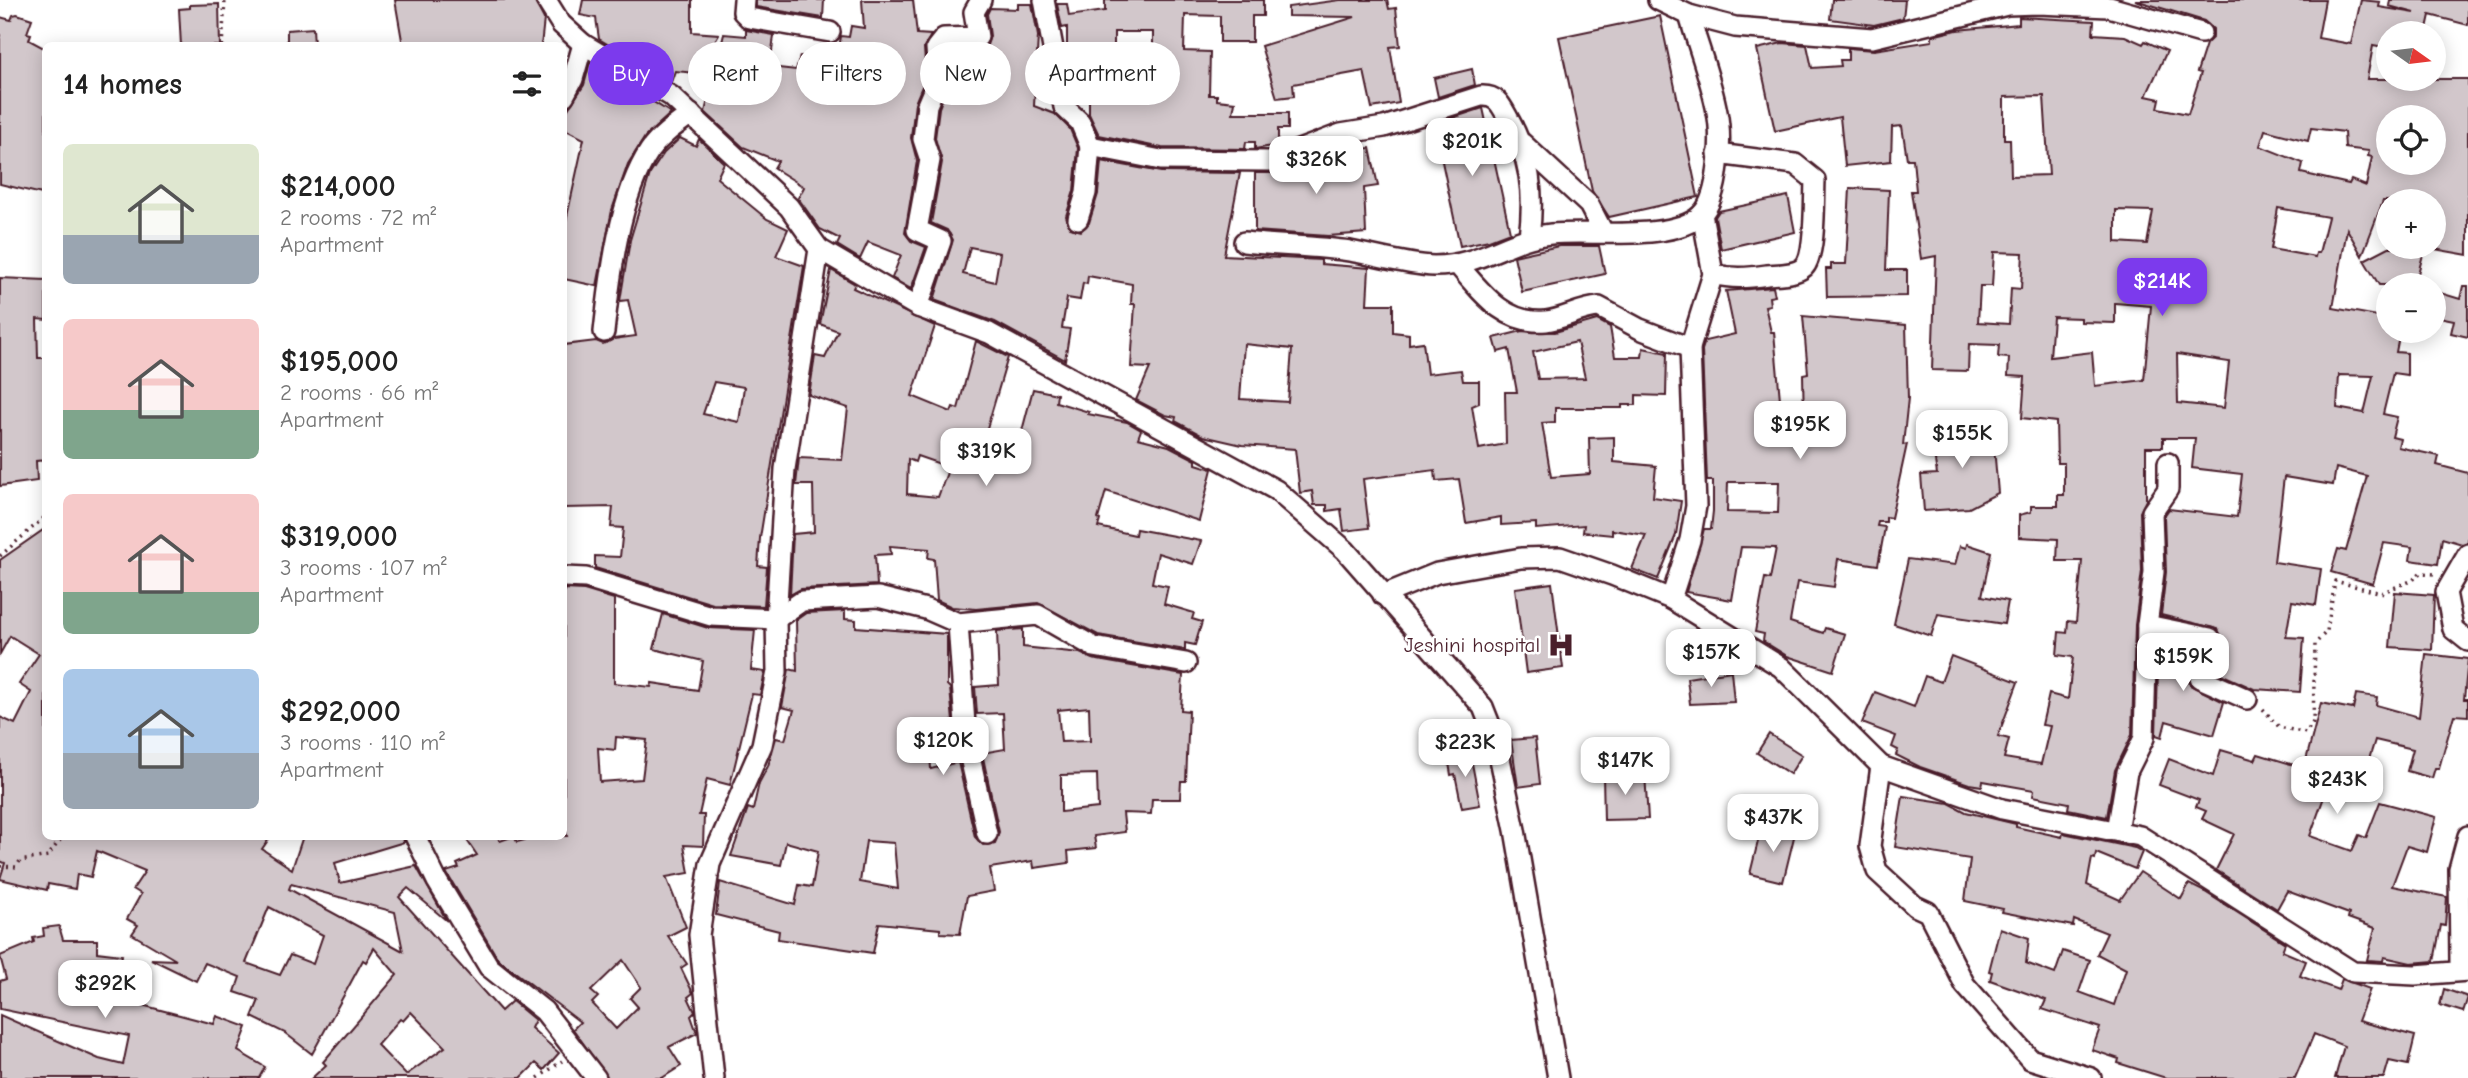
<!DOCTYPE html>
<meta charset="utf-8">
<style>
:root{--surface:#fff;--page:#f6f6f6;--text:#222;--muted:#767676;--accent:#7c3aed}
body{margin:0;font-family:"Comic Neue",sans-serif;background:var(--page);color:var(--text);height:100vh;display:flex;flex-direction:column;font-size:26px;white-space:nowrap}
*{box-sizing:border-box;margin:0}
p{font-size:23px;color:var(--muted)}
.icon{flex:none;width:38px;height:38px;fill:none;stroke:currentColor;stroke-width:2;stroke-linecap:round;stroke-linejoin:round}
.map{position:relative;flex:1;overflow:hidden}
.panel{position:absolute;left:42px;top:42px;width:525px;height:798px;display:flex;flex-direction:column;background:var(--surface);border-radius:10px;box-shadow:0 4px 18px #0003}
.panel>*{flex:none}
.guide{position:absolute;left:588px;top:42px;width:665px;height:63px;display:flex;gap:14px}
.needle{width:46px;rotate:104deg}
.tools{position:absolute;left:2376px;top:21px;display:grid;gap:14px}
.tools a{display:grid;place-items:center;width:70px;height:70px;border-radius:50%;background:var(--surface);box-shadow:0 4px 18px #0003;font-size:35px}
.price{position:absolute;translate:-50% -60px;padding:0 16px;border-radius:14px;background:#fff;color:#222;font-size:23px;line-height:46px;filter:drop-shadow(0 2px 4px #0008)}
.price::after{content:'';position:absolute;left:50%;top:42px;width:21px;height:16px;margin-left:-10px;background:inherit;clip-path:polygon(0 0,100% 0,50% 100%)}
.price.active{background:var(--accent);color:#fff}
ul{padding:0;list-style:none}
li{display:flex;align-items:center;gap:21px;height:175px;padding:0 21px}
li span{display:grid;place-items:center;flex:none;width:196px;height:140px;border-radius:10px;color:#555}
li>.icon{margin-inline-start:auto}
span .icon{width:84px;height:84px;fill:#fffc;stroke-width:1}
li b{font-size:30px}
h2{display:flex;justify-content:space-between;align-items:center;height:84px;padding:0 21px;font-size:30px}
.chip{padding:0 24px;border-radius:32px;background:var(--surface);box-shadow:0 4px 18px #0003;font-size:24px;line-height:63px}
.chip.active{background:var(--accent);color:#fff}
.map>svg:first-child{display:block}
.building{fill:#d2c7cb;stroke:#4a1f2b;stroke-width:2;fill-rule:evenodd}
.lines{fill:none;stroke-linecap:round;stroke-linejoin:round}
.minor-casing{stroke:#4a1f2b;stroke-width:24}
.path{stroke:#4a1f2b;stroke-width:3.5;stroke-dasharray:2 5;stroke-linecap:butt}
.minor{stroke:#fff;stroke-width:19}
.labels{text-anchor:middle;stroke-width:5;stroke-linejoin:round;paint-order:stroke}
.poi-label{font-size:21px;fill:#4a1f2b;stroke:#fff;text-anchor:end}
</style>
<div class="map">
<svg width="2468" height="1078" viewBox="0 0 2468 1078">
<rect width="100%" height="100%" fill="#fff"/>
<filter id="ink" filterUnits="userSpaceOnUse"><feTurbulence type="fractalNoise" baseFrequency=".0143" numOctaves="2"/><feDisplacementMap in="SourceGraphic" scale="14" xChannelSelector="R" yChannelSelector="G"/><feConvolveMatrix kernelMatrix="1 2 1 2 8 2 1 2 1" color-interpolation-filters="sRGB"/></filter>
<g filter="url(#ink)">
<!-- building -->
<g class="building">
<polygon points="395,0 534,0 544,19 541,46 403,46"/>
<polygon points="583,0 692,0 692,32 719,34 696,73 675,71 671,82 599,39 596,18 580,15"/>
<polygon points="756,0 824,0 823,18 756,7"/>
<polygon points="862,0 913,0 917,34 931,35 924,48 926,77 915,103 911,138 917,161 905,233 911,241 926,247 911,289 892,278 901,255 868,242 860,259 837,245 840,239 820,229 798,198 804,187 774,168 778,161 743,147 705,112 724,34 746,36 746,30 774,35 770,67 796,70 800,56 837,61 841,36 849,37 851,26 864,28"/>
<path d="M1105,0H1263V16H1252V42H1220V16L1185,15L1184,51L1210,52L1209,95H1217V100L1235,102L1233,113H1288V129H1278V145L1255,149V142H1246L1245,149L1162,148L1099,135L1089,114V87H1073L1067,57V27L1062,28L1057,4H1067L1069,16L1105,11ZM1114,32H1153V64H1114Z"/>
<polygon points="1340,0 1387,0 1389,9 1396,8 1400,46 1390,47 1399,103 1372,108 1364,71 1293,84 1294,96 1277,98 1261,46 1355,17 1288,16 1288,7"/>
<polygon points="1832,0 1905,0 1903,18 1874,25 1830,19"/>
<path d="M2135,0H2325L2318,38L2351,44L2361,0L2380,2L2379,7L2415,13L2389,6L2390,0H2468V25L2430,15L2426,33H2389V49L2373,46L2367,79H2468V255L2434,249V201H2383L2362,256L2347,229L2333,308L2389,318V331H2400L2396,352L2407,353V375L2393,373L2383,414L2397,417L2392,437L2400,439L2398,447L2439,456L2437,465L2468,473V542L2462,544L2442,538L2438,564L2410,560L2412,547L2384,543L2373,584L2331,572L2338,549L2346,551L2367,476L2336,468L2333,485L2284,477L2274,562L2321,569L2316,605L2292,601L2286,637L2304,638L2300,692L2254,689L2214,671L2222,640L2218,629L2161,615L2166,572L2164,516L2169,509L2237,517L2242,474L2192,468L2195,438H2163V447H2146V500L2140,512L2142,571L2135,625L2132,735L2115,770L2107,817L2068,809L2069,803L2033,796L2034,790L1983,781L1982,786L1969,784L1920,767L1896,755L1898,750L1892,747L1896,736L1862,723L1875,692L1914,707L1925,676L1941,682L1951,656L2018,682L1998,736L2009,739L2004,758L2041,764L2050,726L2042,725L2049,694L2068,699L2073,657L2057,655L2059,632L2067,633L2068,621L2076,622L2082,561H2057L2058,539L2019,537V515L2031,512V506H2058V495H2064V463H2057L2056,422L2022,418L2025,377L2008,376L2009,358L1998,357L1999,345L1969,344L1968,371L1932,370L1936,256L1921,259L1911,191H1916L1913,159H1907L1902,126L1892,127L1891,161L1845,166L1840,117L1775,131L1757,49L1782,43L1807,45L1812,68L1841,66L1840,60H1848V48L1874,50L1932,41V36L1957,30L2019,24V17L2094,21L2093,34L2125,36L2143,44L2145,41L2167,51L2146,96L2160,99L2158,108L2188,114L2201,73L2197,72L2206,44L2213,37V29L2204,21ZM2044,96L2049,175L2011,176L2010,139H2004V97ZM2389,117H2434V163H2389ZM2311,128L2344,132L2345,148L2369,151L2368,156L2372,157L2366,186L2351,180L2349,184L2301,173L2303,163L2260,146L2265,130L2308,141ZM2278,208L2328,217L2319,253H2316L2315,257L2271,249ZM2116,210L2153,211L2147,244L2116,242ZM1994,252L2023,253L2021,289L2011,288L2009,324L1978,322L1980,286H1992ZM2115,303L2151,306L2144,380L2095,386L2092,352L2050,357L2053,317L2081,318V322L2115,323ZM2177,354L2229,362L2224,408L2178,403ZM2339,375L2373,376L2364,413L2337,408Z"/>
<polygon points="219,4 220,46 181,46 179,9 190,8 190,5"/>
<path d="M1018,4H1032L1038,36L1034,106L1055,114L1070,129L1078,148L1074,191L1066,216L1070,228L1081,231L1089,223L1098,194L1101,161L1161,172L1240,173L1224,255L1321,260V264L1369,268L1367,304H1393V332L1409,334V344L1423,342L1427,374L1461,370L1463,381H1479V403L1472,406L1479,449L1506,444L1505,392H1517L1509,349L1498,352L1494,338L1522,331L1555,332L1597,320L1610,327L1615,357H1642L1643,348L1667,353L1666,396L1636,395V405H1622V408H1555V422L1542,423L1551,477L1590,474L1589,438L1614,437V462L1656,466L1653,497L1681,501L1676,535L1658,579L1632,569L1646,535L1612,530V535L1583,532L1584,525L1536,529V523L1501,525V517L1466,523L1459,479L1436,481L1435,470L1363,479L1369,528L1344,531L1341,509L1327,511V505H1314L1312,491L1300,493L1295,449L1242,445L1203,436L1175,421L1176,417L1165,415L1136,400L1150,368L1131,367L1135,304H1131L1132,284L1088,276L1087,284L1083,283L1080,300L1067,298L1062,328L1070,329L1065,360L995,322L934,300L953,240L947,230L931,223L942,162L935,138L939,108L950,79L949,52L985,51L990,36L987,14L990,8L1018,9ZM970,247L1000,253L995,282L963,274ZM1577,342L1585,378L1538,379L1533,352ZM1244,344L1292,349L1288,402L1240,399Z"/>
<polygon points="17,14 32,19 27,33 31,34 29,40 46,49 46,195 0,184 0,17 11,20 13,15"/>
<polygon points="1660,16 1698,197 1609,217 1592,191 1559,37"/>
<polygon points="313,28 314,46 287,46 287,30"/>
<polygon points="590,63 671,113 645,137 628,164 612,210 597,286 564,279 564,230 584,139 564,129 564,115 584,85"/>
<polygon points="1472,69 1475,85 1438,97 1434,78"/>
<polygon points="1483,108 1510,232 1489,240 1460,246 1434,124"/>
<path d="M680,138L696,146L699,139L724,163L717,178L767,219L788,229L776,256L804,266L760,538L758,566L767,567L764,606L713,604L595,568V556L620,557L623,528L611,527L613,507L564,508V345L596,341L603,344L614,339L636,336L628,300L620,301L630,240L650,174L664,153ZM714,382L744,387L739,422L703,414Z"/>
<polygon points="1370,148 1378,186 1364,188 1366,233 1328,236 1255,231 1255,173 1274,173 1309,159 1310,162 1342,155 1341,151"/>
<polygon points="1850,188 1889,190 1886,270 1907,270 1907,296 1827,297 1826,269 1831,269 1831,264 1846,264"/>
<polygon points="1788,196 1795,232 1721,249 1715,217 1719,211"/>
<polygon points="1559,246 1599,246 1605,274 1522,292 1514,256"/>
<polygon points="2389,247 2425,247 2415,285 2379,285 2364,260"/>
<path d="M831,270L855,284L853,288L935,326L912,396L951,412L953,407L958,409L976,341L1008,357L982,445L1016,454L1033,389L1057,394L1056,402L1089,412L1088,414L1127,422L1141,430L1138,438L1169,446L1196,460V464L1212,469L1199,521L1106,491L1098,519L1100,520L1098,527L1135,535L1136,529L1201,541L1193,564L1158,553L1152,583L1168,586L1164,604L1194,613L1192,619L1202,622L1195,645L1185,643V650L1098,635L1038,603L976,609L952,607L937,600L934,559L928,558L929,549L890,546L891,554L875,555L877,585L801,589L790,595L793,534L814,532L813,485H796L799,458L842,460L848,408L809,395L815,356L825,358L838,331L820,324ZM917,456L949,467L938,497L907,494L908,459L915,462Z"/>
<polygon points="0,278 46,280 46,320 37,319 38,358 46,358 46,460 36,461 37,481 0,486"/>
<polygon points="2463,286 2468,286 2468,337 2451,333 2454,320 2434,316 2434,291 2460,299"/>
<path d="M1773,287L1775,296L1769,297L1770,305L1765,306L1771,332H1774L1782,422L1804,421L1803,374L1808,373L1803,316L1906,325L1908,398L1903,445L1907,444L1891,518L1886,517V522H1878L1877,526L1885,527L1878,565L1838,559L1834,587L1797,582L1790,622L1823,633L1825,628L1845,634L1833,671L1787,656L1763,641L1764,634L1755,632L1765,578L1770,579L1776,548L1741,547L1732,600L1686,592L1704,529H1711L1713,511V481H1707L1702,350L1705,341L1735,334L1726,291ZM1728,482H1779L1778,513L1727,512Z"/>
<polygon points="1978,422 1979,426 1992,424 1998,493 1969,508 1924,511 1921,475 1937,474 1932,441 1963,437 1961,424"/>
<path d="M46,528V836H271L262,849L292,869L303,836H403L404,842L335,863L340,883L416,866L447,921L408,888L399,897L501,1011L512,1001L535,1020L531,1028L559,1053L544,1070L536,1063L521,1078H312L326,1065L323,1062L397,975L374,948L366,962L363,960L312,1054L285,1033L252,1017L259,1000L235,992L240,977L205,963L196,981L151,959L176,960L132,934L138,925L127,919L141,894L133,889L145,871L97,851L91,877L77,874L75,889L48,884L47,890L0,879L5,863L0,861V717L15,724L31,692L19,684L39,654L10,636L0,654V560ZM291,884L395,912L403,951L289,889ZM269,907L323,935L313,964L290,955L280,975L246,963ZM411,1012L445,1047L406,1075L377,1045L400,1019L403,1021Z"/>
<polygon points="1967,544 1991,552 1982,596 2008,601 2004,624 1938,614 1931,636 1894,624 1908,559 1955,565 1960,546 1966,548"/>
<polygon points="1552,583 1563,668 1526,673 1515,588"/>
<path d="M564,589L584,590L614,599V683L651,687L652,683L698,690L703,661L654,649L663,614L708,628L755,630L751,670L765,672L760,695L752,694L730,785L707,779L699,815H704L703,846L684,845L689,873L666,877L686,927L668,936L687,964L681,968L693,993L688,997L695,1012L691,1016L697,1033L669,1047L681,1066L662,1078H608L573,1029L580,1022L498,959L446,872L459,868L457,864L477,855L464,836H497L500,841L514,836L517,842L539,836H567L564,823ZM616,737L647,740L642,779L600,782L598,748L615,750ZM623,960L641,987L630,998L638,1007L616,1029L592,1003L598,997L591,991Z"/>
<polygon points="2395,592 2434,595 2432,650 2390,647"/>
<path d="M845,611V619L856,620V627L947,634V685L950,688L953,722H928L931,769L958,762L975,837L983,845L995,843L999,832L982,753L1005,749L1003,713L977,714L975,687L999,685L997,631L1023,629V647L1080,653L1092,659L1183,675L1181,710L1189,711L1186,781H1181L1180,799H1152L1151,814L1123,813L1125,832L1094,836L1096,848L1068,851L1069,863L1034,868L1033,861L990,868L994,891L967,896L960,934L940,933V929L879,923L873,953L778,939L779,931L716,915L720,882L795,905L799,885L812,887L818,851L786,842L781,865L731,856L748,808L753,810L759,783L768,766L776,738L785,740L794,710L782,707L789,669L797,671L796,620L806,613ZM1089,707L1090,741L1061,742L1058,710ZM1097,774L1098,808L1061,812V775ZM866,841L894,843L898,889L860,882Z"/>
<polygon points="2159,640 2195,647 2188,675 2190,685 2224,702 2214,735 2166,721 2162,737 2156,735"/>
<polygon points="2426,654 2468,659 2464,699 2468,699 2468,716 2454,715 2439,768 2435,768 2432,778 2407,771 2413,749 2375,740 2361,785 2332,775 2310,836 2352,851 2359,835 2366,838 2380,802 2436,817 2427,852 2407,846 2392,886 2447,897 2445,926 2441,925 2434,961 2411,963 2384,957 2383,961 2367,960 2375,928 2348,918 2349,914 2287,891 2277,909 2216,870 2234,834 2202,819 2206,811 2196,807 2199,800 2159,785 2169,759 2213,776 2221,750 2255,760 2258,754 2304,768 2321,703 2353,709 2356,694 2377,697 2376,705 2419,717"/>
<polygon points="1731,671 1734,702 1690,704 1687,678"/>
<polygon points="1769,734 1802,755 1790,774 1757,753"/>
<polygon points="1535,738 1540,784 1518,787 1511,740"/>
<polygon points="1470,753 1480,805 1462,808 1455,774 1451,775 1448,757"/>
<polygon points="1645,774 1648,819 1604,820 1603,775"/>
<polygon points="1903,796 1949,803 1966,812 2016,824 2016,827 2062,837 2063,833 2135,848 2142,852 2135,869 2096,853 2095,859 2092,858 2087,885 2120,900 2140,872 2181,899 2189,884 2205,892 2285,943 2282,951 2306,961 2300,976 2338,990 2342,979 2370,989 2358,1021 2415,1036 2408,1065 2389,1061 2384,1078 2335,1078 2344,1046 2314,1034 2295,1078 2166,1078 2118,1063 2119,1059 2092,1050 2100,1028 2042,1009 2046,1000 1990,980 1992,972 1989,971 2000,928 2029,938 2026,963 2055,974 2063,951 2090,960 2079,992 2114,1005 2126,969 2097,954 2107,933 2074,920 2073,926 2002,912 2003,909 1965,901 1970,859 1895,847"/>
<polygon points="1762,825 1795,833 1783,882 1750,874"/>
<polygon points="59,926 63,940 97,940 97,952 122,955 120,966 149,978 138,1004 214,1024 217,1016 247,1027 238,1051 265,1067 259,1078 0,1078 0,1015 99,1059 123,1065 129,1036 0,1009 0,981 6,979 0,956 34,942 33,938 44,936 43,928"/>
<polygon points="2444,989 2468,997 2463,1012 2440,1005"/>
</g>
<g class="lines">
<!-- minor casing -->
<g class="minor-casing">
<g id="minor">
<polyline points="546,0 561,24 583,44 671,96 789,207 819,249 785,469 776,619 777,672 762,745 710,864 699,935 714,1078"/>
<polyline points="744,0 743,12 749,18 830,32"/>
<path d="M1044,0L1064,107L1080,122L1090,146L1161,160L1270,161L1341,134L1384,127L1481,96C1497,95 1501,105 1508,118C1530,157 1535,193 1529,237"/>
<polyline points="1658,0 1689,15 1735,27 1872,38 2007,5 2038,4 2109,7 2201,33"/>
<polyline points="564,96 573,79 583,44"/>
<polyline points="1522,143 1589,205 1603,232"/>
<polyline points="1078,219 1086,193 1090,146"/>
<path d="M1244,242C1279,246 1315,246 1350,251C1377,256 1407,265 1434,266C1481,266 1508,238 1551,234C1589,230 1673,242 1701,215C1720,197 1722,136 1717,112C1711,79 1698,47 1689,15"/>
<polyline points="819,249 918,307 989,333 1276,490 1345,550 1483,707 1496,740 1515,830 1558,1078"/>
<path d="M1458,265C1482,293 1505,325 1546,321C1564,319 1581,308 1599,307L1640,329L1690,348"/>
<path d="M1713,274C1732,279 1747,278 1767,275C1778,274 1795,275 1804,267C1816,255 1814,198 1815,180L1795,164L1718,154"/>
<polyline points="918,307 941,241 917,230 930,160 923,139 927,105 938,79 936,48 944,38 978,37 974,12 981,0"/>
<path d="M604,332C610,277 619,196 650,150C661,135 676,125 691,114"/>
<polyline points="2468,554 2446,592 2453,629 2468,641"/>
<polyline points="564,577 586,578 711,616 776,619 802,601 878,597 926,609 958,623 1038,615 1094,647 1186,663"/>
<polyline points="1383,595 1437,573 1521,558 1560,557 1612,575 1671,599 1781,667 1881,766 2002,809 2140,836 2353,972 2415,975 2468,971"/>
<polyline points="1671,599 1690,540 1696,506 1690,348 1713,274 1702,214"/>
<polyline points="958,623 966,739 987,834"/>
<polyline points="2147,625 2210,638 2200,678 2247,699"/>
<polyline points="1881,766 1870,846 1877,871 1915,906 1928,912 1965,985 2030,1059 2091,1078"/>
<polyline points="2117,831 2127,772 2144,738 2147,625 2154,572 2152,512 2168,489 2168,463"/>
<polyline points="415,836 437,881 489,967 544,1011 596,1078"/>
<polyline points="2468,836 2459,869 2460,962 2468,971"/>
</g>
</g>
<!-- path -->
<g class="path">
<polyline points="222,46 225,0"/>
<polyline points="0,556 46,516"/>
<polyline points="2263,709 2279,727 2306,733 2313,722 2315,644 2327,631 2335,581 2381,593 2413,580 2420,573 2435,574"/>
<polyline points="0,866 16,867 20,861 48,856 63,836"/>
<polyline points="538,1078 562,1061"/>
</g>
<!-- minor -->
<use href="#minor" class="minor"/>
</g>
</g>
<!-- icons -->
<defs>
<g id="hospital-bare" transform="scale(2.1)"><path d="M-5-5h3v3.5h4V-5h3V5h-3V1.5h-4V5h-3Z" fill="#4a1f2b" stroke="#fff" stroke-width="2.5" paint-order="stroke"/></g>
</defs>
<g fill-rule="evenodd">
<use href="#hospital-bare" x="1561" y="645"/>
</g>
<g class="labels">
<!-- poi labels -->
<g class="poi-label">
<text x="1540" y="652">Jeshini hospital</text>
</g>
</g>
</svg>
<div class="tools">
<a><svg class="needle" viewBox="-14 -14 28 28"><path d="M0-13l5 13h-10z" fill="#e53935"/><path d="M0 13l5-13h-10z" fill="#767676"/></svg></a>
<a><svg class="icon" aria-label="locate" viewBox="0 0 24 24"><circle cx="12" cy="12" r="6"/><path d="M12 2v4M12 18v4M2 12h4M18 12h4"/></svg></a>
<a>+</a>
<a>−</a>
</div>
<b class="price" style="left:1472px;top:178px">$201K</b>
<b class="price" style="left:1316px;top:196px">$326K</b>
<b class="price active" style="left:2162px;top:318px">$214K</b>
<b class="price" style="left:1800px;top:461px">$195K</b>
<b class="price" style="left:1962px;top:470px">$155K</b>
<b class="price" style="left:986px;top:488px">$319K</b>
<b class="price" style="left:1711px;top:689px">$157K</b>
<b class="price" style="left:2183px;top:693px">$159K</b>
<b class="price" style="left:943px;top:777px">$120K</b>
<b class="price" style="left:1465px;top:779px">$223K</b>
<b class="price" style="left:1625px;top:797px">$147K</b>
<b class="price" style="left:2337px;top:816px">$243K</b>
<b class="price" style="left:1773px;top:854px">$437K</b>
<b class="price" style="left:105px;top:1020px">$292K</b>
<div class="guide">
<a class="chip active">Buy</a>
<a class="chip">Rent</a>
<a class="chip">Filters</a>
<a class="chip">New</a>
<a class="chip">Apartment</a>
</div>
<section class="panel">
<h2>14 homes<svg class="icon" aria-label="filters" viewBox="0 0 24 24"><path d="M4 7h16M4 17h16"/><circle cx="9" cy="7" r="2"/><circle cx="15" cy="17" r="2"/></svg></h2>
<ul>
<li><span style="background:linear-gradient(#dfe7d0 65%,#9aa5b1 0)"><svg class="icon" aria-label="home" viewBox="0 0 24 24"><path d="M3 11l9-7 9 7M6 9v11h12V9"/></svg></span><div><b>$214,000</b><p>2 rooms · 72 m²</p><p>Apartment</p></div></li>
<li><span style="background:linear-gradient(#f6c9c9 65%,#7fa58c 0)"><svg class="icon" aria-label="home" viewBox="0 0 24 24"><path d="M3 11l9-7 9 7M6 9v11h12V9"/></svg></span><div><b>$195,000</b><p>2 rooms · 66 m²</p><p>Apartment</p></div></li>
<li><span style="background:linear-gradient(#f6c9c9 70%,#7fa58c 0)"><svg class="icon" aria-label="home" viewBox="0 0 24 24"><path d="M3 11l9-7 9 7M6 9v11h12V9"/></svg></span><div><b>$319,000</b><p>3 rooms · 107 m²</p><p>Apartment</p></div></li>
<li><span style="background:linear-gradient(#a9c7e8 60%,#9aa5b1 0)"><svg class="icon" aria-label="home" viewBox="0 0 24 24"><path d="M3 11l9-7 9 7M6 9v11h12V9"/></svg></span><div><b>$292,000</b><p>3 rooms · 110 m²</p><p>Apartment</p></div></li>
</ul>
</section>
</div>
